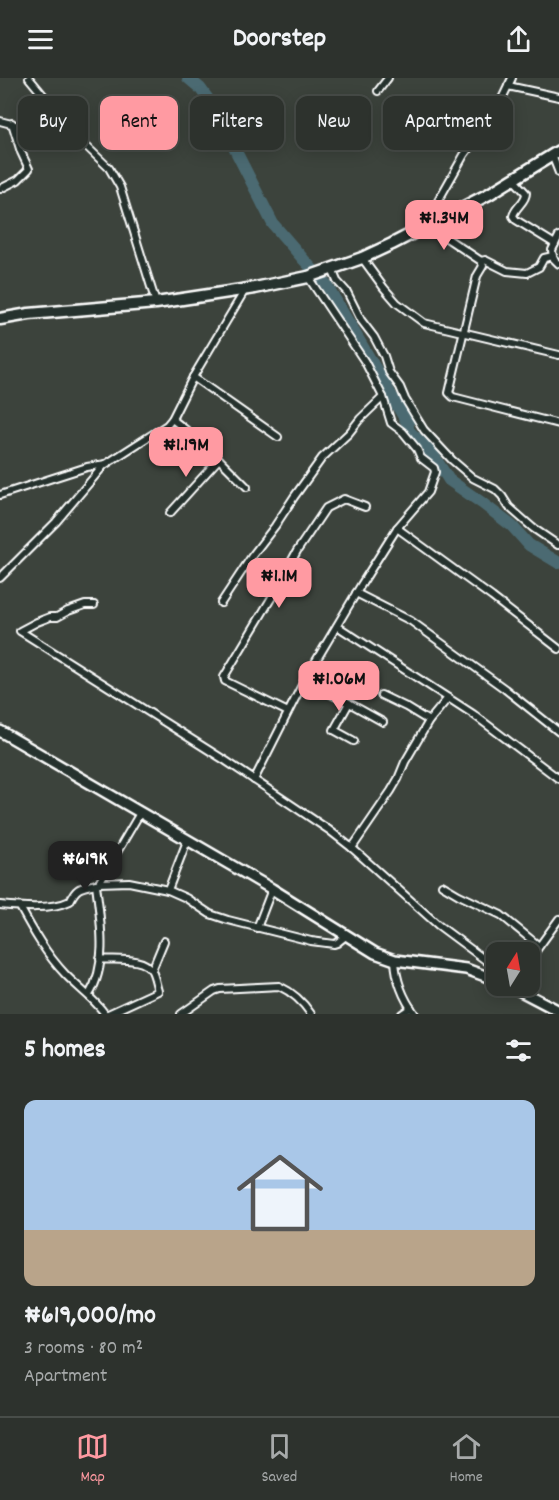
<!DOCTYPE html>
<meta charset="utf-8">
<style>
:root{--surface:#2d322d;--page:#353a35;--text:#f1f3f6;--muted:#a7aaaa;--line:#484d49;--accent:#ff9aa2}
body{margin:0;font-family:Dekko,sans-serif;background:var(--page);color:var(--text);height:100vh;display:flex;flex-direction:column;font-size:22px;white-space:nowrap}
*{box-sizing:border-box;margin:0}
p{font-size:20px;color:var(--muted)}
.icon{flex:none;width:33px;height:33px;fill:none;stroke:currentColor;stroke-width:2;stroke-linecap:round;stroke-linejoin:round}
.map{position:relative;height:936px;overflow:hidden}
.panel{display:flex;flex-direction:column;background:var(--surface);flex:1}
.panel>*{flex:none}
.hud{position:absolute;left:18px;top:18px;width:524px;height:54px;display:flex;gap:12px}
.needle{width:39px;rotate:11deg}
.tools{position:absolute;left:486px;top:864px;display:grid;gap:12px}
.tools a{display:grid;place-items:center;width:54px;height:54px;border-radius:12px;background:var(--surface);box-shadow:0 3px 15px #0003,0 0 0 2px var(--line);font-size:30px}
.price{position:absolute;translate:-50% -51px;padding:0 14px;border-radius:12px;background:var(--accent);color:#111;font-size:20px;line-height:39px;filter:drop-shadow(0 2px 3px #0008)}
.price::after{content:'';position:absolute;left:50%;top:36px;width:18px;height:14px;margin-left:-9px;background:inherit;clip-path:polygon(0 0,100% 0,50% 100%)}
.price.current{background:#222;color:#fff}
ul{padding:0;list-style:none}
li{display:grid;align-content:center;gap:12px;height:318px;padding:0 24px}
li+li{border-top:2px solid var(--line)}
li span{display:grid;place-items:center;height:186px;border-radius:12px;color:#555}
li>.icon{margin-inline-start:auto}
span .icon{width:108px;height:108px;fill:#fffc;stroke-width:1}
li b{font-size:26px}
h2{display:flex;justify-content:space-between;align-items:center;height:72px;padding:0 24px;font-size:26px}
.pill{padding:0 21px;border-radius:12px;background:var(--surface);box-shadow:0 3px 15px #0003,0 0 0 2px var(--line);font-size:21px;line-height:54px}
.pill.current{background:var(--accent);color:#111}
header{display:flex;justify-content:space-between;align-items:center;height:78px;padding:0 24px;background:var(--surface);font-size:27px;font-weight:700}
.menu{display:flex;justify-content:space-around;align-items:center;height:84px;border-top:2px solid var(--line);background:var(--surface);font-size:16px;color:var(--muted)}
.menu a{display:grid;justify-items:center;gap:3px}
.menu .current{color:var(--accent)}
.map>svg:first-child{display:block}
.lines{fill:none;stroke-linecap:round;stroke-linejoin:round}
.river{stroke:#4b6b72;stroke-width:12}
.street-casing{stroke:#fff;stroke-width:10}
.secondary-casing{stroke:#fff;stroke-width:14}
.primary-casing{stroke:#fff;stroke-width:15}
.street{stroke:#26332d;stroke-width:6}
.secondary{stroke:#26332d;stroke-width:9}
.primary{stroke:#26332d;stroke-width:10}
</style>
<header><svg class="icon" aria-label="menu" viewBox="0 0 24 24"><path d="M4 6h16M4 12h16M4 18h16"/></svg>Doorstep<svg class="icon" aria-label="share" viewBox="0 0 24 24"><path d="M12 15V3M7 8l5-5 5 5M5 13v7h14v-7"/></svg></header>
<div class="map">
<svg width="559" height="936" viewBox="0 0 559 936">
<rect width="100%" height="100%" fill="#3c433c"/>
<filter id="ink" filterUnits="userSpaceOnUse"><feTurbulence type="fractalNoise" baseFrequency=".0167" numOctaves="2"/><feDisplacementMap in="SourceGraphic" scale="12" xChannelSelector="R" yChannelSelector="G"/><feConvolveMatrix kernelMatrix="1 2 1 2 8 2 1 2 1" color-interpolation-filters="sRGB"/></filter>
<g filter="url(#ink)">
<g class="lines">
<!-- river -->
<g class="river">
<polyline points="188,0 200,10 216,32"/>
<polyline points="222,46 273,146 304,182 326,206 408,346 408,352 433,377 449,402 482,425 512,448 529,467 559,485"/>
</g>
<!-- street casing -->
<g class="street-casing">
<g id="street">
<polyline points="29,0 83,65 109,90 120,109 156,225"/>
<polyline points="512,0 496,33 464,77 433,132 434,138 438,143 440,152 445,159 481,183 483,188 477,198 449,315 453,319 559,346"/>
<polyline points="508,8 559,19"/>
<polyline points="378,13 388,0"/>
<polyline points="0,43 83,65"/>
<polyline points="552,77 559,95"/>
<path d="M513,101L526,115C526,124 515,129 513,138L516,142L555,166"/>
<polyline points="0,111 18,102 29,91 21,74 12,45"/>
<polyline points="559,158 552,172 553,180 559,186"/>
<polyline points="362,180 384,210 397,225 424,245 559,277"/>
<polyline points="481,183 485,182 507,193 527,195 539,189 544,180 553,178"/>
<polyline points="332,191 337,203 347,214 361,242 374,259 384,278 389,294 400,309 405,321 424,352 452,382 473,400 495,411 502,418 509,429 533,450 558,467"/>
<polyline points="193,299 278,359"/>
<polyline points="172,341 205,367 247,409"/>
<polyline points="0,417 87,389 106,386 167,347 172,341 193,299 245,212"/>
<polyline points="170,435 219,381"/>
<polyline points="397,450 492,519 559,571"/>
<polyline points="0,500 56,444 105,386"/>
<polyline points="356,515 411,543 505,611 559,654"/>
<polyline points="221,525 252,478 275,448 294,419 322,380 349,355 360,341 383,319"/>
<polyline points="94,527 85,527 68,533 57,539 50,539 37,544 20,553 226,683 329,752 352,770 438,847 496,890"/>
<polyline points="337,548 473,636 559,701"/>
<polyline points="304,603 349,625 383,644"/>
<polyline points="381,617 406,629 429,643"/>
<polyline points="349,625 334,652 354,663"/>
<polyline points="288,634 225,603 224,599 272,519 297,473 326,430 344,421 365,429"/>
<polyline points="254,702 304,603 361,507 397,450 428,414 435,394 434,390 421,380 417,371 403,354 391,345 383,319 365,284 308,199"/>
<polyline points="352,770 391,713 398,701 405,684 429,643 448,620"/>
<polyline points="99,805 129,804 168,812 186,820 210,836 228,842 311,863 334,866 337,865 347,857"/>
<polyline points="442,807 459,817 501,837 539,868"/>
<polyline points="168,812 187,763"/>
<path d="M0,827C20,829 52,832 70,823C77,808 81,810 96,806"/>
<path d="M20,829C33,853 46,876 65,896C78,910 94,920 105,936"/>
<polyline points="257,850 272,811"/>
<path d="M100,881C114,883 144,878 152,893C155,899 156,907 158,913L108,936"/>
<polyline points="530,881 559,841"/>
<path d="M395,882C396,902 403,920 415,936"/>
<polyline points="152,892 164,863"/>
<path d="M89,917C109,885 100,841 96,806L99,805L140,735"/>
<path d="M181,936L214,913L220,911L279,908C292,914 303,924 311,936"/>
<polyline points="402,936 411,930"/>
</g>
</g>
<!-- secondary casing -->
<g class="secondary-casing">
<g id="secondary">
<polyline points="0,653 272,811 375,875 395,882 466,891 496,902"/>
<polyline points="511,908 559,933"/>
</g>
</g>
<!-- primary casing -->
<g class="primary-casing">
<polyline id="primary" points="0,241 29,236 156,225 255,210 308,199 362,180 392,166 489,116 559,73"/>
</g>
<!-- street -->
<use href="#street" class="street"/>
<!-- secondary -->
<use href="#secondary" class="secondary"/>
<!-- primary -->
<use href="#primary" class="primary"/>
</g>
</g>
</svg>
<div class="tools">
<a><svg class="needle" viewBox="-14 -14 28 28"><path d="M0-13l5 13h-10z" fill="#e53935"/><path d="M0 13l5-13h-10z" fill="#a7aaaa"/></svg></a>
</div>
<b class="price" style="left:444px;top:173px">₦1.34M</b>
<b class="price" style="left:186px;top:400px">₦1.19M</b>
<b class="price" style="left:279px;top:531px">₦1.1M</b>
<b class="price" style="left:339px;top:634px">₦1.06M</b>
<b class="price current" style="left:85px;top:814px">₦619K</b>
<div class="hud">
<a class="pill">Buy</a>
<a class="pill current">Rent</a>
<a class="pill">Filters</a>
<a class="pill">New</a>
<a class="pill">Apartment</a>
</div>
</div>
<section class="panel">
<h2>5 homes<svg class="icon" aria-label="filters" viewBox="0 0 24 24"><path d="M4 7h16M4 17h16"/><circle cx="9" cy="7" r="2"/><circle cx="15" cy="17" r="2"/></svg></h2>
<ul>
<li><span style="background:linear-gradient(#a9c7e8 70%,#b9a48a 0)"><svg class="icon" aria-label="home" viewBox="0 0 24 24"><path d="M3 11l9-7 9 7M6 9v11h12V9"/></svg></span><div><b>₦619,000/mo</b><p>3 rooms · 80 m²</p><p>Apartment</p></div></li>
</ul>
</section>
<nav class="menu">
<a class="current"><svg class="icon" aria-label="map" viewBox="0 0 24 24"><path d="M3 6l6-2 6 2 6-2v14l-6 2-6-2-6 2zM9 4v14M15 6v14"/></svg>Map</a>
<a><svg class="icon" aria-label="saved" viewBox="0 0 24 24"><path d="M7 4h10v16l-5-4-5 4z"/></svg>Saved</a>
<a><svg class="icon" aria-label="home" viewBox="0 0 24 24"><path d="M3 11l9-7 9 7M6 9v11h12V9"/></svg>Home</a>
</nav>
